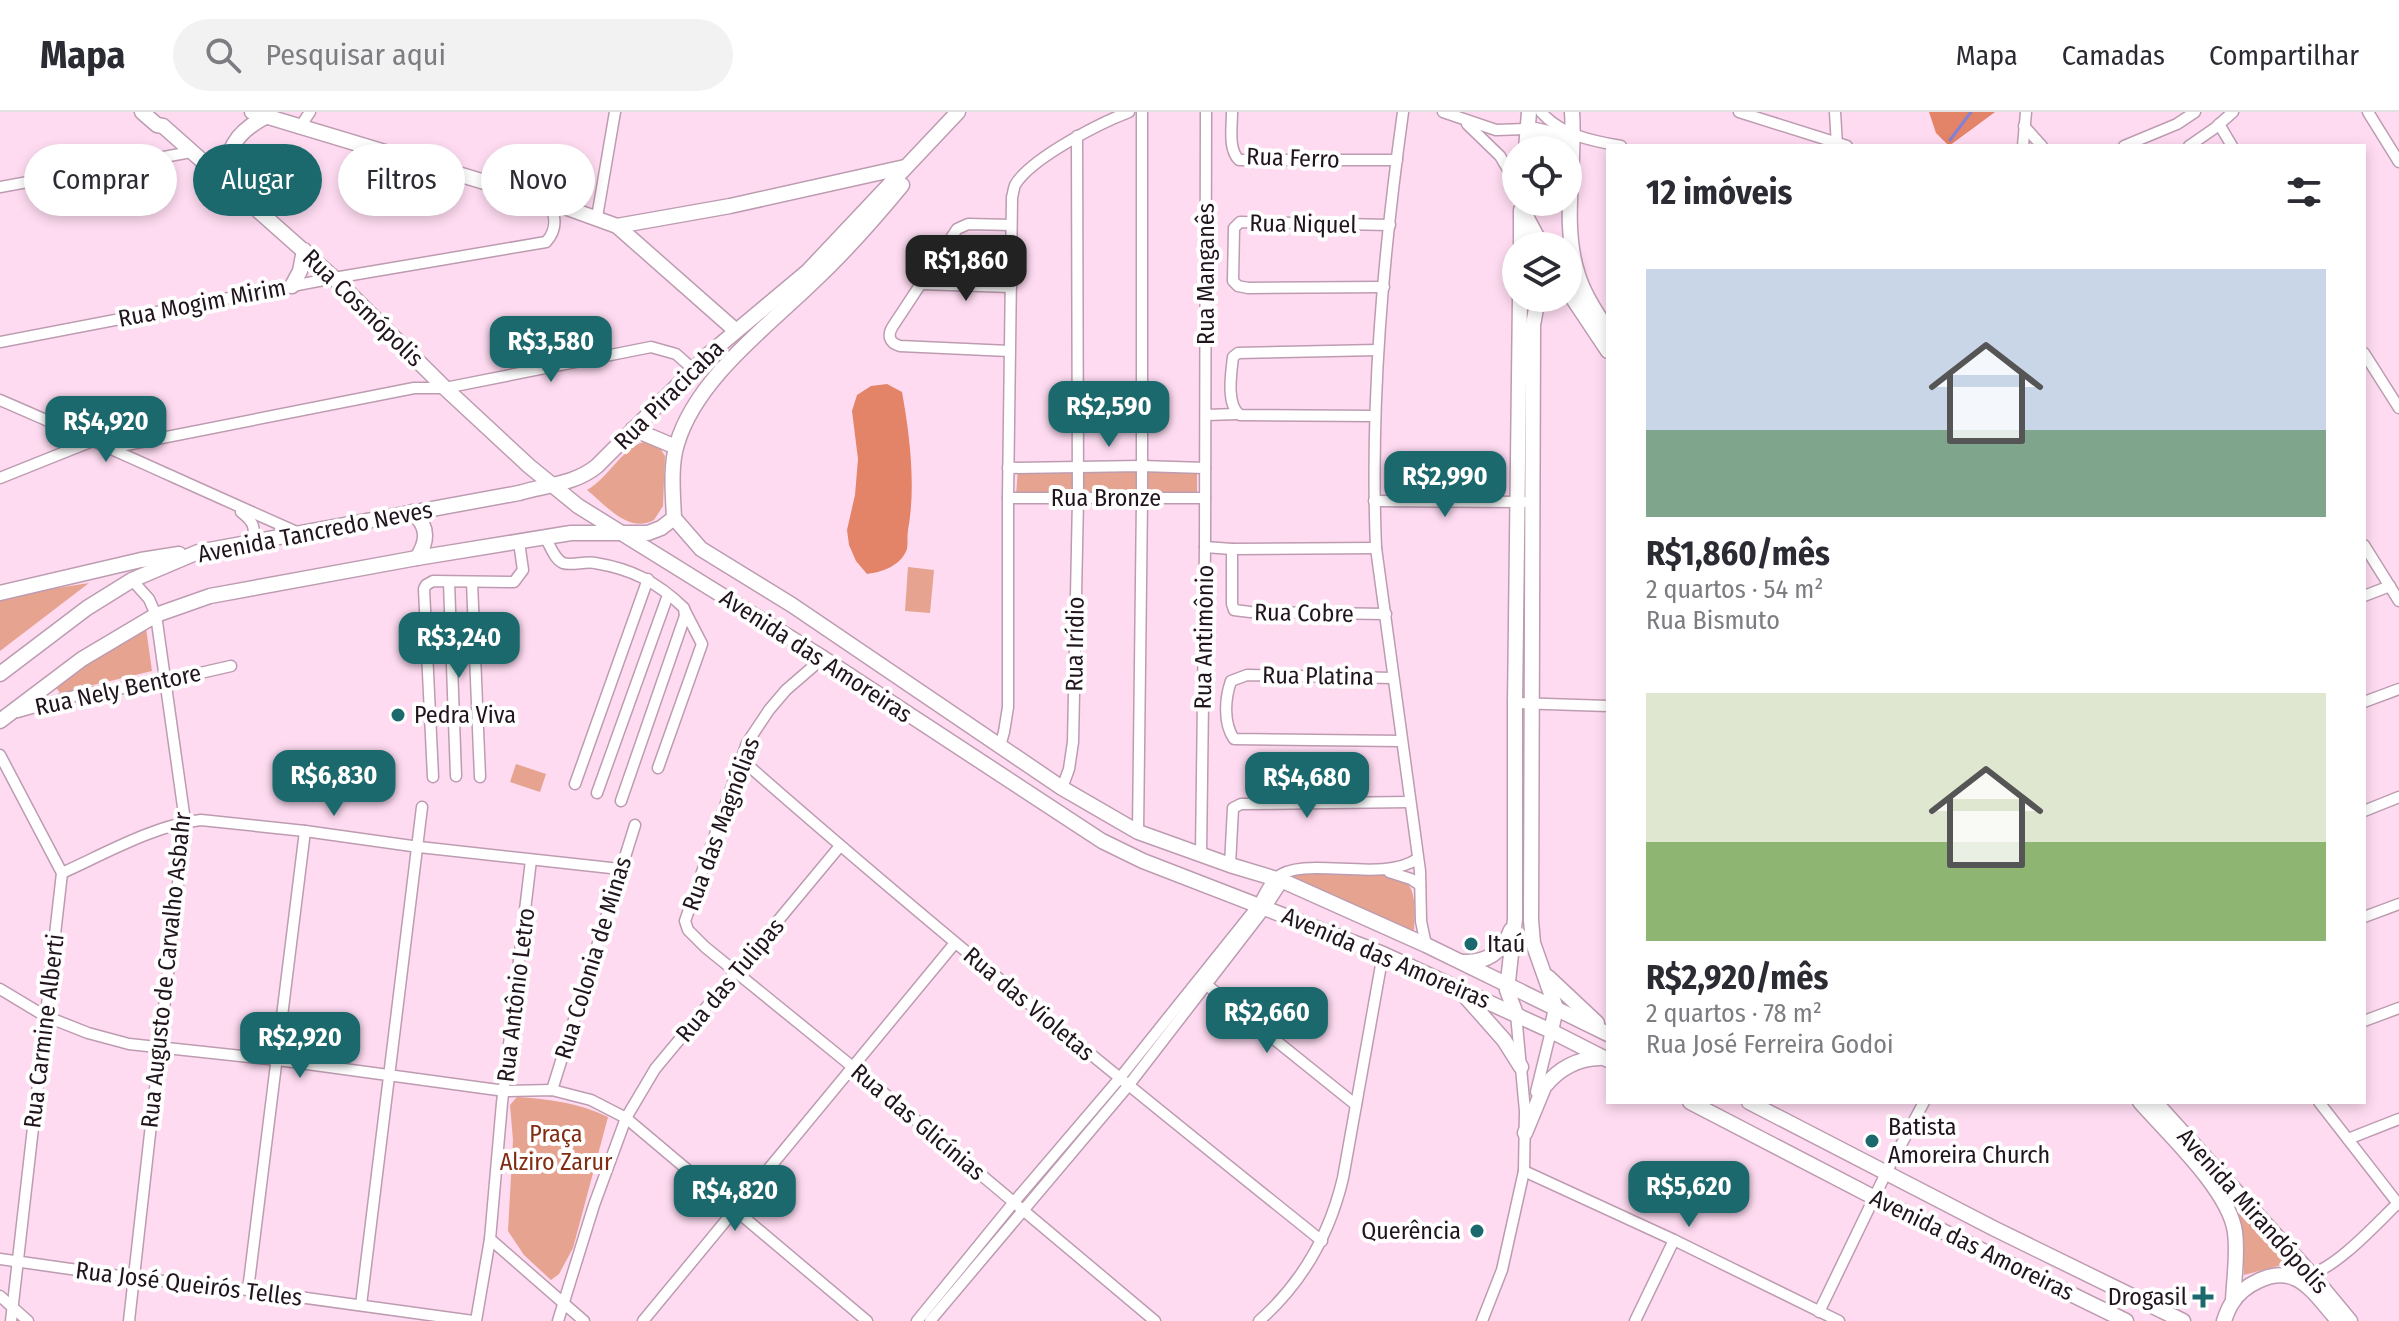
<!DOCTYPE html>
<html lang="pt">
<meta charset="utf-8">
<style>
:root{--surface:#fff;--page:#f2f2f3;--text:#2b2b33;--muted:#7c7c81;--line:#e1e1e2;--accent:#1c696d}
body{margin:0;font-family:"Fira Sans Condensed",sans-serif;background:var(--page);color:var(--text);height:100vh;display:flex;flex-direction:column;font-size:30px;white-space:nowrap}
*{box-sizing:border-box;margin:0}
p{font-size:26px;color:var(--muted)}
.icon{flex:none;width:44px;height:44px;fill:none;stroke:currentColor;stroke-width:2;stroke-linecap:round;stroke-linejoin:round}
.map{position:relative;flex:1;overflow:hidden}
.sheet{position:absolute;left:1606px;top:32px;width:760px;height:960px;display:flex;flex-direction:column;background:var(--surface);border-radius:0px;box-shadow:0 4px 12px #0003}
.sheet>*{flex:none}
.hud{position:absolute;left:24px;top:32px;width:760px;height:72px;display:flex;gap:16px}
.fabs{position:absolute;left:1502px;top:24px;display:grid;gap:16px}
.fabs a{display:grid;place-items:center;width:80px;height:80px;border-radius:50%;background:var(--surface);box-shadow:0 4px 12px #0003;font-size:40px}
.price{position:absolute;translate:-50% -68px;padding:0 18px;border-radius:16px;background:var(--accent);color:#fff;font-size:26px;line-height:52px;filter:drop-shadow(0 2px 4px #0008)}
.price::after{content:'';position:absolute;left:50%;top:48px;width:24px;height:18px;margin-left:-12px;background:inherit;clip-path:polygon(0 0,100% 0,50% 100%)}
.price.on{background:#222;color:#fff}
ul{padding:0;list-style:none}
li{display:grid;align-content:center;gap:16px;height:424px;padding:0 40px}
li span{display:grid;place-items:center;height:248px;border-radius:0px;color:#555}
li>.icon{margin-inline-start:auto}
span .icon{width:144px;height:144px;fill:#fffc;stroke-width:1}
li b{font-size:34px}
h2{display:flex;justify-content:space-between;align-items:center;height:96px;padding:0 40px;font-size:34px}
.pill{padding:0 28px;border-radius:36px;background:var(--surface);box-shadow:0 4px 12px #0003;font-size:28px;line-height:72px}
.pill.on{background:var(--accent);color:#fff}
header{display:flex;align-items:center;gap:48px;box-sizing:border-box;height:112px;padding:0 40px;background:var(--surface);border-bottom:2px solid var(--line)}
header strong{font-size:38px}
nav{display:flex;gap:44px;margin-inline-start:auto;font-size:28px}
.search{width:560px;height:72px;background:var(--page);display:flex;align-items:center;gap:20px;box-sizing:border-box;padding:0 28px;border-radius:44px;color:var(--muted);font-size:30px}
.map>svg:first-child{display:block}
.green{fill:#e5a390}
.forest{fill:#e38368}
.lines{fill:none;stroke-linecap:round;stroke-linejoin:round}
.stream{stroke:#8381d5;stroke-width:3}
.minor-casing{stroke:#bd9cb1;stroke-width:13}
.major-casing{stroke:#bd9cb1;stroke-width:17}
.minor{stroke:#fff;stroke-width:10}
.major{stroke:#fff;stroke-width:14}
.poi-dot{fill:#1c696d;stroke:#fff;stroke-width:3}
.labels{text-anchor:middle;stroke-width:8;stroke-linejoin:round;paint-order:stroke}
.street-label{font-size:24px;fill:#21151d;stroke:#fff}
.poi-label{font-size:24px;fill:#21151d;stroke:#fff;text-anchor:start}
.park-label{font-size:24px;fill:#822c13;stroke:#fff}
</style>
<header>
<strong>Mapa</strong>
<div class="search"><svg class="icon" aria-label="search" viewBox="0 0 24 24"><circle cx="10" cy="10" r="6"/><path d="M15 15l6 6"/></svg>Pesquisar aqui</div>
<nav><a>Mapa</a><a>Camadas</a><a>Compartilhar</a></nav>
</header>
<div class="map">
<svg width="2399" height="1209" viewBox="0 0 2399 1209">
<rect width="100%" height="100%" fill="#fedbf1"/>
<!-- green -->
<g class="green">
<path d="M648,329L660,336L665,344L663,394L654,408C628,422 606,393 587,378C609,366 624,332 648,329Z"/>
<polygon points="1018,357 1197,358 1197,384 1016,383"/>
<polygon points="908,455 934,458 930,501 905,499"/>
<polygon points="89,471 0,539 0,485"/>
<polygon points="146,516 152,559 60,581 54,573 92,548"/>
<polygon points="516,652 546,662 540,680 510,670"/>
<path d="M1297,761C1321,761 1397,753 1410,775C1416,785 1415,807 1414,819L1283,765Z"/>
<path d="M517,985C548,987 580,991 608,1005L573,1136L559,1162L551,1168L524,1143L508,1119L513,1028L510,993Z"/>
<polygon points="2237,1093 2292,1155 2278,1154 2244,1163 2242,1120"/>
</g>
<!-- forest -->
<g class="forest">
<polygon points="1929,0 1995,0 1949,34 1936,21"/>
<path d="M887,272L902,280C910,324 916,375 908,418C907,424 908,431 907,437C901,454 882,460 867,462L856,449L849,433L847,418L855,383L858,347L852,299L857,283L871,274Z"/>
</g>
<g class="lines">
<!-- stream -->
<polyline class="stream" points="1950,28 1971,0"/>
<!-- minor casing -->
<g class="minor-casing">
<g id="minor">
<path d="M1232,0C1232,16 1228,37 1239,48H1397"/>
<path d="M1403,0C1383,144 1370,290 1376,436L1420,759L1421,809L1426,833"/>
<polyline points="1443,0 1496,18 1529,17"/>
<path d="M1541,0C1561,23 1592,29 1621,34"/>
<polyline points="1739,0 1847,34"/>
<polyline points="1835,0 1837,34"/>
<polyline points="2368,0 2399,50"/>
<polyline points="1467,12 1500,44 1516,71"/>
<polyline points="2219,12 2232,34"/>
<polyline points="2024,14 2042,34"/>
<polyline points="300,15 310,0"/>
<polyline points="2023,34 2026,0"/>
<polyline points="2124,34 2177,12 2195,0"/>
<polyline points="2189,34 2215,16 2233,0"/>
<polyline points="0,75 191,40"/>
<polyline points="597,105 615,0"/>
<polyline points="922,172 1011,175"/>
<polyline points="1384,175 1248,176 1238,174 1233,169 1234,116 1240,110 1390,113"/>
<path d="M0,230L334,166L546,130C558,117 556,103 548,89"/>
<path d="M1009,239L900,234C889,231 887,223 893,214L957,117L968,112L1011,113"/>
<polyline points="2364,241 2399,296"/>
<path d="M0,288C100,331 199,377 299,421"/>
<polyline points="1206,303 1237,302"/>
<path d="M1374,304L1240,303C1226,293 1231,262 1233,245L1238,241L1378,238"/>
<polyline points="111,336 414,276 445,276 651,235 676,242 693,257"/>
<polyline points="1008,356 1141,354 1205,356"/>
<polyline points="0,366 95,328"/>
<polyline points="1008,386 1205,386"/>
<polyline points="1374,389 1524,390"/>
<path d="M241,400C253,409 257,416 251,431"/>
<path d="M545,425C550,433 554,447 563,451C572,454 585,449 595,451C632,457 657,470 684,496L685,504L621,689"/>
<polyline points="2364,433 2399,489"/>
<polyline points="1205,435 1232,437 1376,436"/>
<polyline points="1232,437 1232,492 1234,498 1250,500 1386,502"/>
<polyline points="449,470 456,664"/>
<polyline points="472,470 480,665"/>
<polyline points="2364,484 2390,474"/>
<polyline points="823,546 786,578 769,598 747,631 685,809 688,818 705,835 854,956 1155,1209"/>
<path d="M1393,566L1247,563L1231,569C1225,586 1223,611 1234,627L1401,629"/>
<polyline points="2364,590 2399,577"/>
<polyline points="1515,591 1608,594"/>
<polyline points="18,600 74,584 165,569 231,554"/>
<path d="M1000,634L1004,620L1008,595V386L1012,85C1013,83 1014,74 1015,73C1031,46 1100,11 1129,0"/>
<polyline points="0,643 62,761 11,1209"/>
<path d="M742,648C931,814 1126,972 1322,1129"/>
<polyline points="658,656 702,532 685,499"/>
<polyline points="433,665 424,477 426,473 433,469 514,470 523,458 519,430"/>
<polyline points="575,672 648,467"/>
<polyline points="1062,676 1069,657 1073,630 1078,387 1077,24"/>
<polyline points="597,681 668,483"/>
<polyline points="2364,699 2399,685"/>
<polyline points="1138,720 1142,387 1142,0"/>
<polyline points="1201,742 1205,435 1206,0"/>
<polyline points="1230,753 1233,696 1241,692 1410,690"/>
<polyline points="1389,760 1411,767 1420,773"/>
<path d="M62,761C102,743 157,712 201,708L305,719L419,735L620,757"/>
<polyline points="2364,805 2399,792"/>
<polyline points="1203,870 1356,993"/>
<polyline points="0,877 45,904 88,921 129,932 278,948 505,979 552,978 591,988 626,1006 867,1209"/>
<polyline points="2364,909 2399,896"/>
<polyline points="552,978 635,713"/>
<polyline points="1536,980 1551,919"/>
<polyline points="2319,990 2399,1093"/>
<polyline points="2348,1027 2399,1007"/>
<polyline points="1524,1059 1674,1128 1839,1209"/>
<polyline points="490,1127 584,1209"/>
<polyline points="0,1147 134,1166 248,1178 473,1209"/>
<path d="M2308,1163C2337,1156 2377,1111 2399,1090"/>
<polyline points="248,1178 305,719"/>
<polyline points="0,1184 28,1209"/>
<polyline points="361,1193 422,695"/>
<polyline points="1819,1200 1887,1059 1924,990"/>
<polyline points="129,1209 185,709 156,503 149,487 132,468"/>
<polyline points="476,1209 490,1127 502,991 531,748"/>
<polyline points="558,1209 594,1093 626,1006 655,957 840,734"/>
<polyline points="643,1209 955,831"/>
<path d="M917,1209L1014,1090L1119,967L1259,792C1264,784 1268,772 1276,766C1303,742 1381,772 1417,747"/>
<polyline points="930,1209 1128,974 1266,795 1283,769"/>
<path d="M1259,1209C1302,1171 1330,1121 1343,1066L1383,842"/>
<polyline points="1482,1209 1502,1158 1524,1059 1525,999 1516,902"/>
<polyline points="1635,1209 1674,1128"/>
</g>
</g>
<!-- major casing -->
<g class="major-casing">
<g id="major">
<polyline points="142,0 157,13 163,14 334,166 445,276 529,354 578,394 823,546 1102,729 1143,749 1383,842 1551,919 1608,948"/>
<polyline points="252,0 548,89 617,114 735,218"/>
<path d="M1572,0C1576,53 1561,111 1578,163C1584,183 1596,201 1608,218"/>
<path d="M1529,17C1545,20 1559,21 1567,38"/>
<polyline points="1526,38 1529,0"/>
<path d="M236,73C218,41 238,19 267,4"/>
<polyline points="1523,90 1527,106 1542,134"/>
<polyline points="617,114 730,94 905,55"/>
<polyline points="1521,134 1521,98"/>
<polyline points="292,174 300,159 304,138"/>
<polyline points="1568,179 1608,239"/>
<polyline points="1538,186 1533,213 1531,808 1533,831 1556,896 1551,919"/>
<polyline points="633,317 676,335"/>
<path d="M412,400C429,414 428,429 417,446"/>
<polyline points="674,406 701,437 792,493 1062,676 1138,720 1230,753 1283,769 1426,833 1608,922"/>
<path d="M674,406C673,383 670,354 677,332C696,267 767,215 814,169C846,139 874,107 902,73"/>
<polyline points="0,481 141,448 179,442"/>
<path d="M0,562L87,496L132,468L198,440L519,381C547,373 575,372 597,354L709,242L808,159L958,0"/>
<polyline points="0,609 82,547 156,503 210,484 417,446 571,421 648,421 661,416 674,406"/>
<path d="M1463,850C1486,851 1503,840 1511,818"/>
<polyline points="1548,865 1597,911"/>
<polyline points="1465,884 1504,928 1521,955"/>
<polyline points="1516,902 1507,878 1515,807 1515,591 1520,186"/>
<polyline points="1690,990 1875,1086 2126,1209"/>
<polyline points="1749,990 1995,1117 2183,1209"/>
<path d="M2140,990C2168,1022 2229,1078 2235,1120C2238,1143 2234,1166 2233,1189"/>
<polyline points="2155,990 2311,1162 2350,1209"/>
<path d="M1525,1021L1544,975C1558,957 1578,946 1600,946"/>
<path d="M2224,1209C2226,1203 2228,1197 2232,1191C2243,1173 2273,1157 2294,1166C2310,1172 2324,1193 2336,1206"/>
</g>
</g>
<!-- minor -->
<use href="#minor" class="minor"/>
<!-- major -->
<use href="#major" class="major"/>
</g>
<!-- markers -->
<g class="poi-dot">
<circle cx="398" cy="603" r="8"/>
<circle cx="1471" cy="832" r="8"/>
<circle cx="1872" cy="1029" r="8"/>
<circle cx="1477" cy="1119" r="8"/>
<path d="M2199 1173h8v8h8v8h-8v8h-8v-8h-8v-8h8z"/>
</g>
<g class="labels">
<!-- street labels -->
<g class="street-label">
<text transform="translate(1293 46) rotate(2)" y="8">Rua Ferro</text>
<text transform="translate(1303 112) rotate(1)" y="8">Rua Niquel</text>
<text transform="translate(1206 162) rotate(-90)" y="8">Rua Manganês</text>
<text transform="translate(202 191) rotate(-11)" y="8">Rua Mogim Mirim</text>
<text transform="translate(363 196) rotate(44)" y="8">Rua Cosmópolis</text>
<text transform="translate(669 283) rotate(-45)" y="8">Rua Piracicaba</text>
<text x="1106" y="394">Rua Bronze</text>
<text transform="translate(315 420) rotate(-11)" y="8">Avenida Tancredo Neves</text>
<text transform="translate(1304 501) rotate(1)" y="8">Rua Cobre</text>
<text transform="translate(1204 525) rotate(-89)" y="8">Rua Antimônio</text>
<text transform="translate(1075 532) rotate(-89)" y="8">Rua Irídio</text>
<text transform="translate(816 544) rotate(33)" y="8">Avenida das Amoreiras</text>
<text transform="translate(1318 564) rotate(1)" y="8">Rua Platina</text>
<text transform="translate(118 578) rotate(-12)" y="8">Rua Nely Bentore</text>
<text transform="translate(721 712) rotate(-70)" y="8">Rua das Magnólias</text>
<text transform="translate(593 846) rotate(-73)" y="8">Rua Colonia de Minas</text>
<text transform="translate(1386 846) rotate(23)" y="8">Avenida das Amoreiras</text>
<text transform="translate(166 858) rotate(-84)" y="8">Rua Augusto de Carvalho Asbahr</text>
<text transform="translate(730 868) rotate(-50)" y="8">Rua das Tulipas</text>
<text transform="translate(516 883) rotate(-83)" y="8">Rua Antônio Letro</text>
<text transform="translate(1029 892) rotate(40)" y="8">Rua das Violetas</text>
<text transform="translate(44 919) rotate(-83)" y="8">Rua Carmine Alberti</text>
<text transform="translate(918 1010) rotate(40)" y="8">Rua das Glicínias</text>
<text transform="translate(2253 1099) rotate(48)" y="8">Avenida Mirandópolis</text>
<text transform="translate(1972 1133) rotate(26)" y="8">Avenida das Amoreiras</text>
<text transform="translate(189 1172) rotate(7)" y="8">Rua José Queirós Telles</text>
</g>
<!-- poi labels -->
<g class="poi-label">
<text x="414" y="611">Pedra Viva</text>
<text x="1487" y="840">Itaú</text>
<text x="1888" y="1023">Batista<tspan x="1888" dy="28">Amoreira Church</tspan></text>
<text x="1461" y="1127" text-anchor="end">Querência</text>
<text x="2187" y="1193" text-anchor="end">Drogasil</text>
</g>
<!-- park labels -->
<g class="park-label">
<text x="556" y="1030">Praça<tspan x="556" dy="28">Alziro Zarur</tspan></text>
</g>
</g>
</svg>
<div class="fabs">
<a><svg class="icon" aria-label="locate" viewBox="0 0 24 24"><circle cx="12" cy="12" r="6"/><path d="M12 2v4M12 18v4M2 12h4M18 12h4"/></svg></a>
<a><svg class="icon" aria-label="layers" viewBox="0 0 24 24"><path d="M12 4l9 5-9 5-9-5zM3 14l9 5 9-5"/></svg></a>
</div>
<b class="price on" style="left:966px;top:191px">R$1,860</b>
<b class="price" style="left:551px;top:272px">R$3,580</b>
<b class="price" style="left:1109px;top:337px">R$2,590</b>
<b class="price" style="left:106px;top:352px">R$4,920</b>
<b class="price" style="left:1445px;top:407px">R$2,990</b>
<b class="price" style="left:459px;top:568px">R$3,240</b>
<b class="price" style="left:334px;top:706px">R$6,830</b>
<b class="price" style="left:1307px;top:708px">R$4,680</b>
<b class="price" style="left:1267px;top:943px">R$2,660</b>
<b class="price" style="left:300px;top:968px">R$2,920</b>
<b class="price" style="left:1689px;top:1117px">R$5,620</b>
<b class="price" style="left:735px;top:1121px">R$4,820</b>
<div class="hud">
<a class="pill">Comprar</a>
<a class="pill on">Alugar</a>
<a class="pill">Filtros</a>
<a class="pill">Novo</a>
</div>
<section class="sheet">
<h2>12 imóveis<svg class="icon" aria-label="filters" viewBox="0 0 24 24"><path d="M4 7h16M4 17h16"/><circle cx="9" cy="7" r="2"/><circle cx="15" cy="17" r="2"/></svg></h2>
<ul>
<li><span style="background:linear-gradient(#c9d6e8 65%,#7fa58c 0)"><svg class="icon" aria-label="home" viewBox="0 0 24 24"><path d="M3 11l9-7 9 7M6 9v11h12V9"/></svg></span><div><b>R$1,860/mês</b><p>2 quartos · 54 m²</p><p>Rua Bismuto</p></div></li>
<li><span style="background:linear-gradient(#dfe7d0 60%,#8fb573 0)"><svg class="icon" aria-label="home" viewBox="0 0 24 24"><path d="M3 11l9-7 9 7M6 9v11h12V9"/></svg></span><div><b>R$2,920/mês</b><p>2 quartos · 78 m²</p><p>Rua José Ferreira Godoi</p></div></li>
</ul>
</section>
</div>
